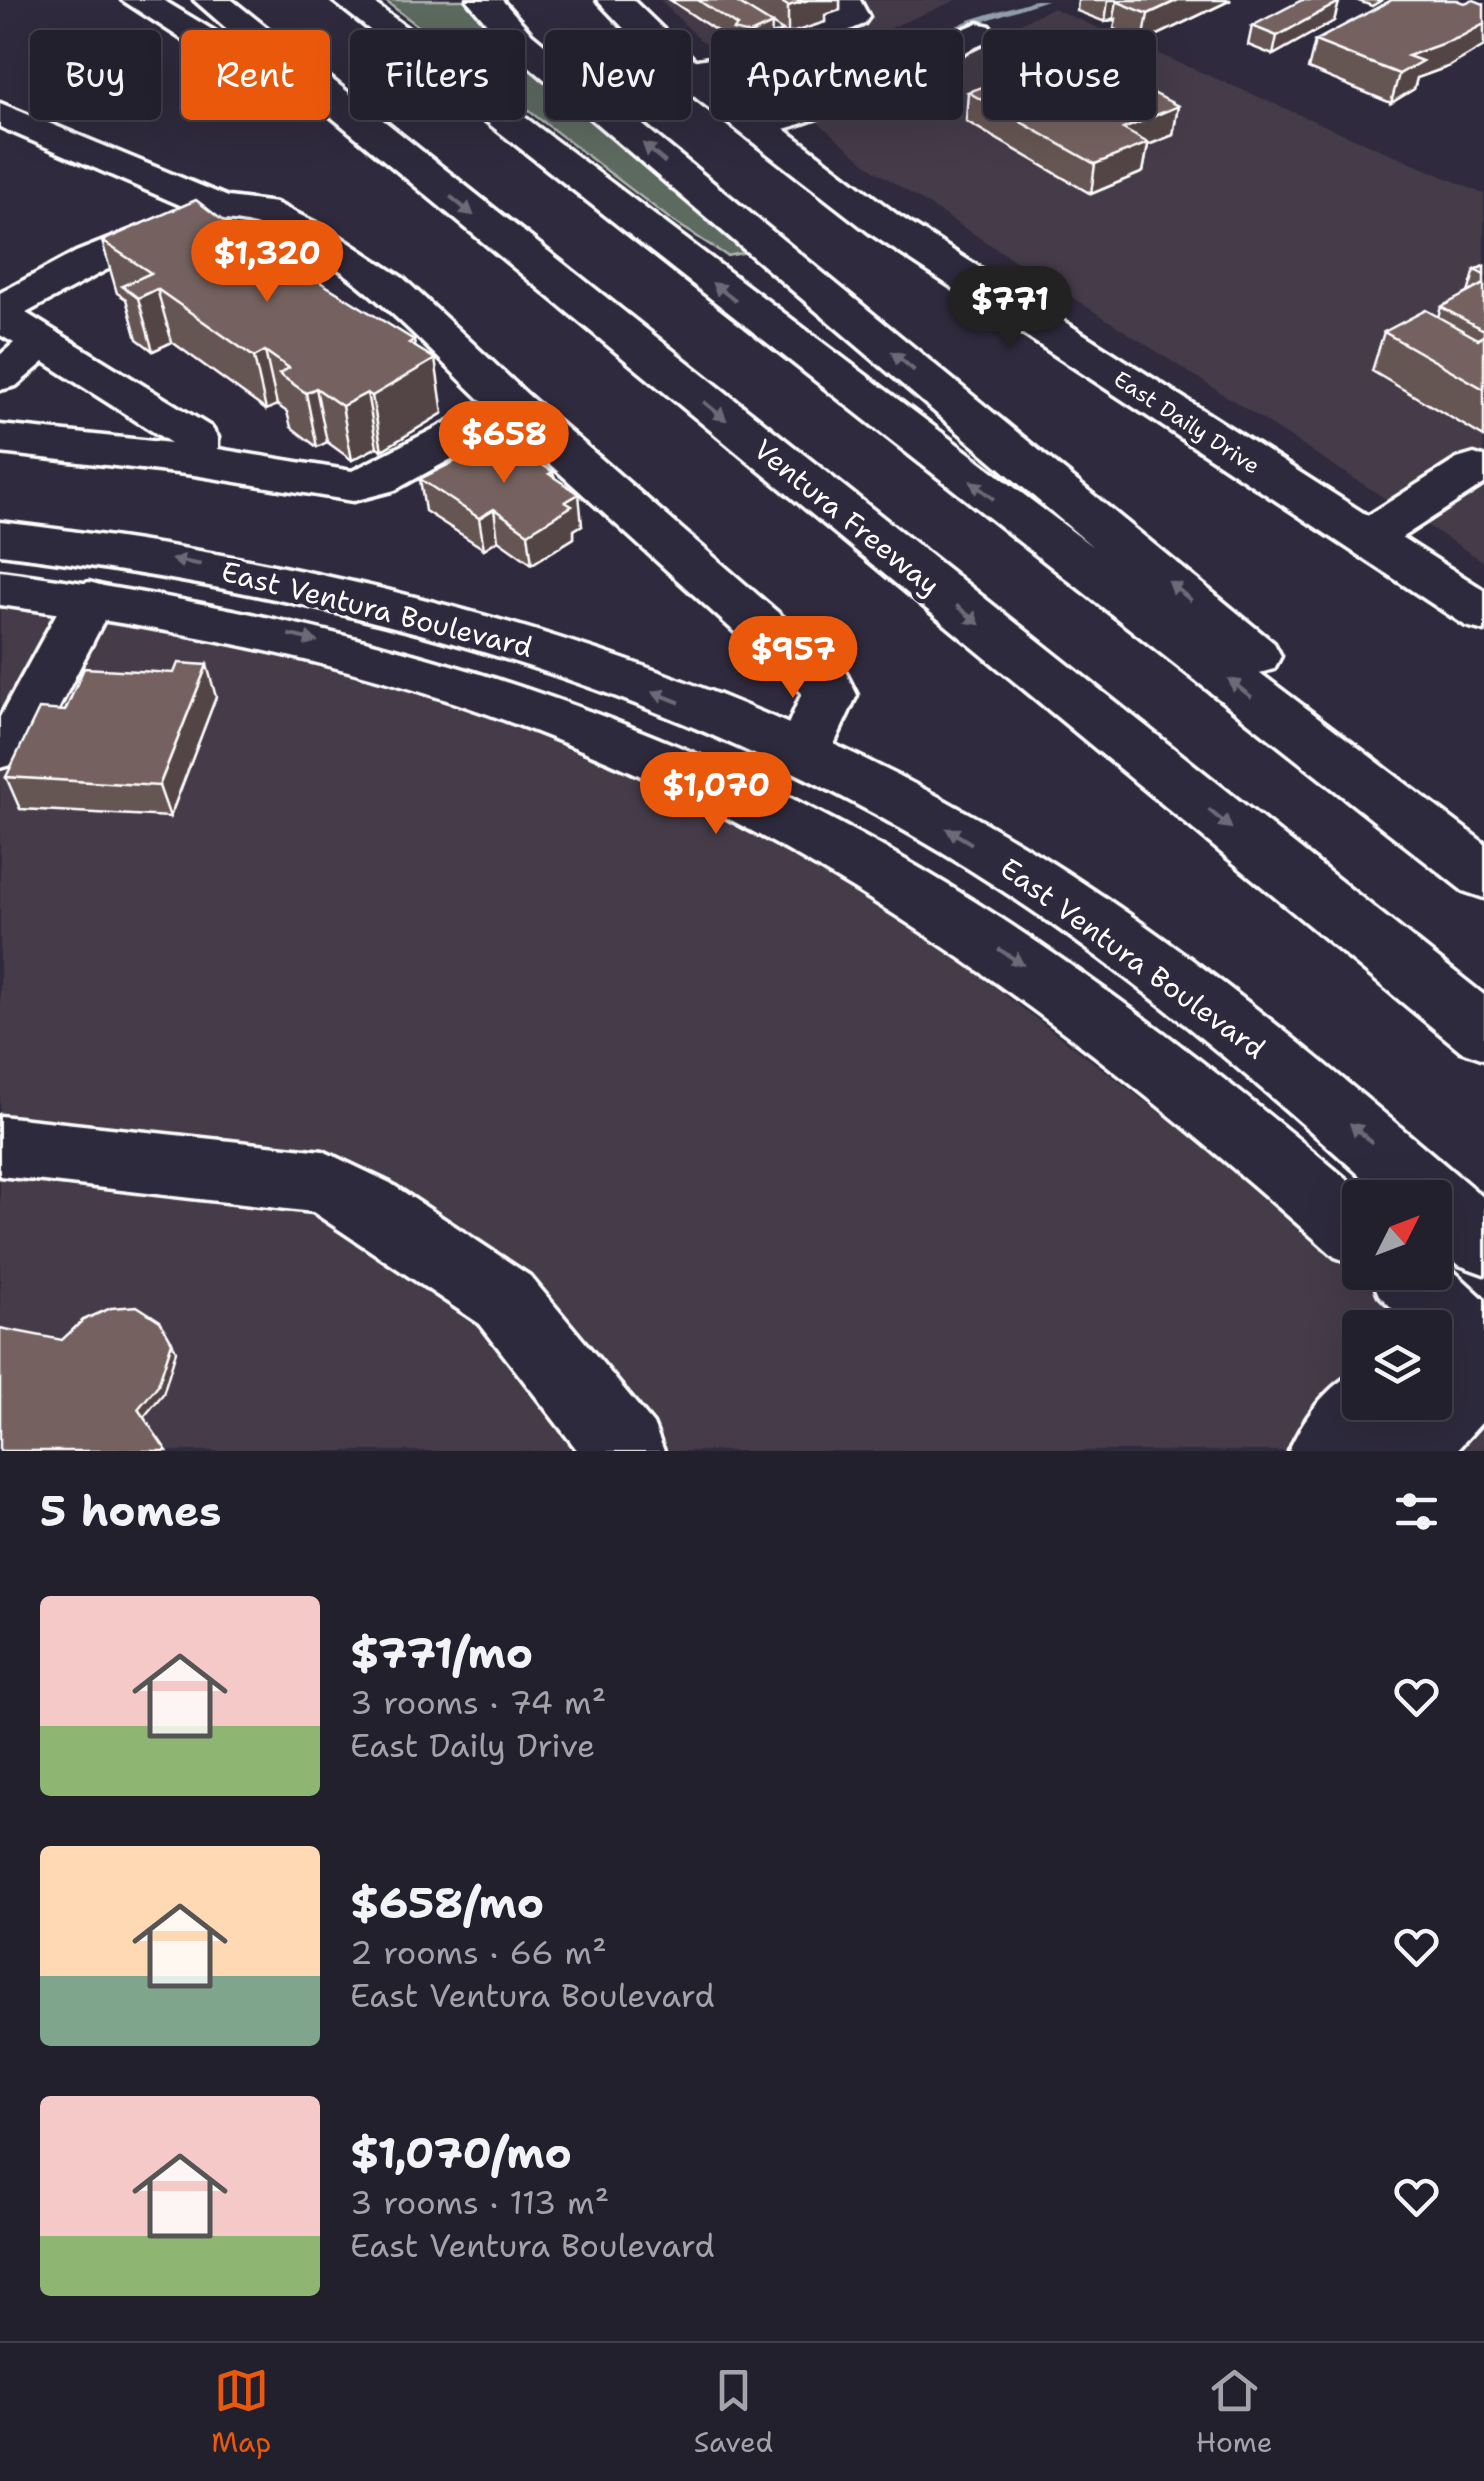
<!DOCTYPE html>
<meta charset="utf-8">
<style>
:root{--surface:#23202e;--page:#2b2836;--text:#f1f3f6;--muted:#a3a3aa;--line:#403e4a;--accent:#ea580c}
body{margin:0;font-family:"Shantell Sans",sans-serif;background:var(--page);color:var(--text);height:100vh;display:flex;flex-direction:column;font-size:38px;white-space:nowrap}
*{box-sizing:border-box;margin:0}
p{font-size:32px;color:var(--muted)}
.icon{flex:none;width:55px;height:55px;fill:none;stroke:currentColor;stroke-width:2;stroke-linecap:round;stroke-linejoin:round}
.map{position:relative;height:1451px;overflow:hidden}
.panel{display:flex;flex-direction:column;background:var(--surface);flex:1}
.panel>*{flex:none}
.top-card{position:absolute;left:30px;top:30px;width:1425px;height:90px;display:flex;gap:20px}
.needle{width:65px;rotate:48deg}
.controls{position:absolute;left:1342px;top:1180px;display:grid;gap:20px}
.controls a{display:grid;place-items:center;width:110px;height:110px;border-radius:10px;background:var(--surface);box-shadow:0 10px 40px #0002,0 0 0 2px var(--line);font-size:50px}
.price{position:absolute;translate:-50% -85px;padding:0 22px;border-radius:35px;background:var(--accent);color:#fff;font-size:32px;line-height:65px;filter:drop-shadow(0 2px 5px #0008)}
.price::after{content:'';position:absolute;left:50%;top:60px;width:30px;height:22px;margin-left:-15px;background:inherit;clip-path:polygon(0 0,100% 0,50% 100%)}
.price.current{background:#222;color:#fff}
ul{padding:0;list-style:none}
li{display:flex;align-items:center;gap:30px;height:250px;padding:0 40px}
li span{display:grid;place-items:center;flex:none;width:280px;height:200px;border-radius:10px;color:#555}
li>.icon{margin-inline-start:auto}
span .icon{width:120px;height:120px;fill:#fffc;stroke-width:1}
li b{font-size:42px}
h2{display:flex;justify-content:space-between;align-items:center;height:120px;padding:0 40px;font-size:42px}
.tag{padding:0 35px;border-radius:10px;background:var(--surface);box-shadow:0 10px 40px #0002,0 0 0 2px var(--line);font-size:35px;line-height:90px}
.tag.current{background:var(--accent);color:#fff}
.tab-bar{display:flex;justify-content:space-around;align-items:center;height:140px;border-top:2px solid var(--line);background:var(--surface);font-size:28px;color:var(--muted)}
.tab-bar a{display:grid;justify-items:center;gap:5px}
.tab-bar .current{color:var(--accent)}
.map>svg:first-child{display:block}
.built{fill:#443b48}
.green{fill:#5d6b61;stroke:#aeb5b0;stroke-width:2.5}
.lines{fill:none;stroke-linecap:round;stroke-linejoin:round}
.stream{fill:#93a0ad;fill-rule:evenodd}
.minor-casing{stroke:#fff;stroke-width:7}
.major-casing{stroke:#fff;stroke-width:7}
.highway-casing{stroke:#fff;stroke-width:7}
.minor{fill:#2f2a3d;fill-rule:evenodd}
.major{fill:#2f2a3d;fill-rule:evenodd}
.highway{fill:#2f2a3d;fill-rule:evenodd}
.wall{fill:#655453;stroke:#fff;stroke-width:2.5}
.shaded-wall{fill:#524544;stroke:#fff;stroke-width:2.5}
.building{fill:#756261;stroke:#fff;stroke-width:2.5}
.oneway{fill:#6d6a77}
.labels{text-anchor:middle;stroke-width:9;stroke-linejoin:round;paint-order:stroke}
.far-street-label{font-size:22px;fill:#fff;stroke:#2f2a3d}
.street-label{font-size:28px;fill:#fff;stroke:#2f2a3d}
</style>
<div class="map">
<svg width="1484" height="1451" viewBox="0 0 1484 1451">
<rect width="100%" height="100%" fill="#2f2a3d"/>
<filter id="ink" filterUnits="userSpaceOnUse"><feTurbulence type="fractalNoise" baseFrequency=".01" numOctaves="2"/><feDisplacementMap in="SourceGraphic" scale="20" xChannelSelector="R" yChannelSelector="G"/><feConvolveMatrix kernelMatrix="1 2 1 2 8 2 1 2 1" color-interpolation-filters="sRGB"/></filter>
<g filter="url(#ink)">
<!-- built -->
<g class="built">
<polygon points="660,0 957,0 871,36 748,76 699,39"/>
<polygon points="1052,8 1484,194 1484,562 874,170 814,119"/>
<polygon points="0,605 139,622 330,667 542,731 750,830 930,938 1275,1200 1412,1327 1360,1328 1360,1402 1435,1402 1435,1349 1484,1394 1484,1451 0,1451"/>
</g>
<!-- green -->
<polygon class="green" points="384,0 466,0 509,44 752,251 727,256 670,219"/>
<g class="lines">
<!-- stream -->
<g class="stream">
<polygon points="1035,0 1047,0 975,24 894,61 887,59 969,20"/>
<polygon points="842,76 849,78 778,102 771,100"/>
</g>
<!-- minor casing -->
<g class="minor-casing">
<g id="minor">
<path d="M820,0H860L869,17L864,24C813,45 729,93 673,80L668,72L673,64L728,55L833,13Z"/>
<path d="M978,23L990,26L995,33L990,40C946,61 783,144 743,134L737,126L743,118Z"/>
<path d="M0,103L228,197L276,203L330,230L403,278L529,396L845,671L857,695L824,766L804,772L784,766L776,752L802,693L509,427L395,490L353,501L194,475L0,453V425L171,443L44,362L16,386L0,390V355L14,343L0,335V293L76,252L187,208L0,127ZM226,220C321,227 418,340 484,403L352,471L218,449V437L211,427L26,313L106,270Z"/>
<polygon points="1474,454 1484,457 1484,484 1384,549 1367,554 1350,549 1342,538 1350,527 1457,459"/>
<polygon points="89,582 107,587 115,599 39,747 20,762 0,768 0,717 71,587"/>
<polygon points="0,1116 323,1151 390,1183 530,1276 653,1424 664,1451 578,1451 480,1324 313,1212 0,1176"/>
<path d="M1484,1343V1420L1456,1451H1289C1302,1420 1328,1383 1360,1370V1402H1435V1365Z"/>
</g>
</g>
<!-- major casing -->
<g class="major-casing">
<g id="major">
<polygon points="597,0 633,0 699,64 899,216 1484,590 1484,631 1466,626 871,234 673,80"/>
<path d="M0,522C367,565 724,660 1041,856C1200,955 1342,1077 1484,1198V1274L1459,1265L1435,1243V1198H1385C1263,1087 1138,979 1000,889C694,690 359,598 0,554Z"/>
<path d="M0,571C327,614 637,700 923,870C1082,964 1227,1078 1369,1198H1360V1266L1335,1257C1051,1003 759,789 388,682C260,645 131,623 0,605Z"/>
<polygon points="1435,1254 1484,1299 1484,1383 1458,1373 1435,1350 1435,1328 1412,1328 1379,1295 1369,1272 1435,1272"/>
</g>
</g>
<!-- highway casing -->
<g class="highway-casing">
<g id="highway">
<polygon points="122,0 163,0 264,61 194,0 232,0 1484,995 1484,1059 1461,1051 270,66 274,71 269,79 243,79"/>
<polygon points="332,0 370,0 1093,547 508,48 467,0 502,0 532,34 1274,643 1281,656 1274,669 1260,673 1484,843 1484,898 1463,891"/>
</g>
</g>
<!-- minor -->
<use href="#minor" class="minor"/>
<!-- major -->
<use href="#major" class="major"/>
<!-- highway -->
<use href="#highway" class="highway"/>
</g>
<!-- wall -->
<g class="wall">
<polygon points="670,0 840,0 840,10 825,15 825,22 788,34 742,6 771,43 750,53 733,49 733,42"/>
<polygon points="1078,0 1231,0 1143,42 1114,29 1116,19 1105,22 1077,11"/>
<polygon points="1356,0 1382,0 1372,6"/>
<polygon points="1392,0 1458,0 1450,66 1417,78 1414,89 1391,103 1308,69 1315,41"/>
<polygon points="1339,2 1334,21 1273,55 1248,45 1252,26"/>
<polygon points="985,72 1030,78 1178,106 1173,135 1148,145 1143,172 1091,194 966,121 968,92 983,87"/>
<polygon points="231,227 415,346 443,413 382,450 377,447 352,460 327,442 317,447 291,427 287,412 277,405 266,410 172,342 153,351 137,339 126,299 117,293 102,241"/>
<polygon points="1484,266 1484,437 1372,371 1384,332 1438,317 1441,307 1468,293 1475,270"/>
<polygon points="489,452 553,472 554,477 582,525 574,530 574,538 532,564 498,540 484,549 425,511 420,479"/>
<polygon points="216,697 170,817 20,809 6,777 65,711"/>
</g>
<!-- shaded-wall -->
<g class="shaded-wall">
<polygon points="808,0 840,0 840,10 825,15 825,22 788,34 788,6"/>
<polygon points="1108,0 1117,0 1114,18 1105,22"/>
<polygon points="1178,0 1231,0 1143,42 1148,14"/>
<polygon points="1339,2 1334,21 1273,55 1277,36"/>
<polygon points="772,24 771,43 750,53 750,34"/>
<polygon points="1484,24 1484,46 1450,66 1417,78 1414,89 1391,103 1399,74 1408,56"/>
<polygon points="1178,106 1173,135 1148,145 1143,172 1091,194 1095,164 1123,129"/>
<polygon points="157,289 172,342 153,351 138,298"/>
<polygon points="414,340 418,369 435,359 443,413 382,450 372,396 409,343"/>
<polygon points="265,351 277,405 266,410 254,357"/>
<polygon points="316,388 327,442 317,447 306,393"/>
<polygon points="367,393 377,447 352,460 342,406"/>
<polygon points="579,494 582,525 574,530 574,538 532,564 528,533 565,502"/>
<polygon points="494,509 498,540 484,549 479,518"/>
<polygon points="207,665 216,697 170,817 159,786"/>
<polygon points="172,1342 176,1351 163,1394 143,1418 138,1409"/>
</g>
<!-- building -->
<g class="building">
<polygon points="698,0 733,0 772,24 750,34 733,30 737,26"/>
<polygon points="778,0 808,0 788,6"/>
<polygon points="1123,0 1178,0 1148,14 1118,2"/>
<polygon points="1302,0 1332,0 1339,2 1277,36 1252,26"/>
<polygon points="1392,0 1456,0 1464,3 1474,0 1484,4 1484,24 1458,38 1408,56 1422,61 1399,74 1315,41"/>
<polygon points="1084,57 1178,106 1123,129 1148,143 1095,164 968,92 996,82 985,72 1004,64 1030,78"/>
<polygon points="196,200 231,227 414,340 409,343 435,359 372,396 367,393 342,406 316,388 306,393 279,374 289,368 265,351 254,357 157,289 138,298 122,286 151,273 102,241"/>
<polygon points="1484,266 1484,275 1475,270"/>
<polygon points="1484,284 1484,330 1441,307"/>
<polygon points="1426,310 1478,339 1484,335 1484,389 1384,332"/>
<polygon points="508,442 553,472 549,474 579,494 565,502 572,506 528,533 494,509 479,518 420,479 482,448 489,452"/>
<polygon points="178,663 207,665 159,786 6,777 39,709 65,711 84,668 174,673"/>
<polygon points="137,1306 160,1321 172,1342 158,1385 138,1409 167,1451 0,1451 0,1328 62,1340 83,1320 111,1308"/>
</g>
<!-- one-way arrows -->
<defs><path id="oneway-solid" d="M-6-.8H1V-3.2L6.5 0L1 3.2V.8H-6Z" transform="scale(2.5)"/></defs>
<g class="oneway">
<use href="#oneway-solid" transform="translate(654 153) rotate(-140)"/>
<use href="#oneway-solid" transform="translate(462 206) rotate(39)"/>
<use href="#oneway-solid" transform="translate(724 292) rotate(-142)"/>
<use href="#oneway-solid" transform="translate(903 361) rotate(-140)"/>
<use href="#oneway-solid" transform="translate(715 411) rotate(39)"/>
<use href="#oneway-solid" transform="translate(982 490) rotate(-142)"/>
<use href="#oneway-solid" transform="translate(186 562) rotate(-170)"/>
<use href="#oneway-solid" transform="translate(1180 591) rotate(-140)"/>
<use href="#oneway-solid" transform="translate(968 615) rotate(39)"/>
<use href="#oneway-solid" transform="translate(303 638) rotate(13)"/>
<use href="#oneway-solid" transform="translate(1240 688) rotate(-142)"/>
<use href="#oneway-solid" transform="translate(666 697) rotate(-158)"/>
<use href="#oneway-solid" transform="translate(1220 819) rotate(39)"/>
<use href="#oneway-solid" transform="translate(959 836) rotate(-149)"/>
<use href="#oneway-solid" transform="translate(1011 957) rotate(33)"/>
<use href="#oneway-solid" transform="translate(1361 1133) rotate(-139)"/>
</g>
</g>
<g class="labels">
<!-- far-street labels -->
<g class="far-street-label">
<text transform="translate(1187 422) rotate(33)" y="8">East Daily Drive</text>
</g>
<!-- street labels -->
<g class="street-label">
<text transform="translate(847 517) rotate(39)" y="10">Ventura Freeway</text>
<text transform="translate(377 609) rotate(14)" y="10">East Ventura Boulevard</text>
<text transform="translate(1133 958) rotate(36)" y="10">East Ventura Boulevard</text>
</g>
</g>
</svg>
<div class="controls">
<a><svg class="needle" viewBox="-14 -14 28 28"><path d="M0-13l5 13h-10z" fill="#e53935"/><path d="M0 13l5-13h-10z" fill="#a3a3aa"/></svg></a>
<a><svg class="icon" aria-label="layers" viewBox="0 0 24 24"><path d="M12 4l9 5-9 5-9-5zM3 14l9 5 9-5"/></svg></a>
</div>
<b class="price" style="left:267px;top:305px">$1,320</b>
<b class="price current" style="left:1010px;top:351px">$771</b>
<b class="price" style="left:504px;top:486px">$658</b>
<b class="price" style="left:793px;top:701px">$957</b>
<b class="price" style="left:716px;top:837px">$1,070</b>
<div class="top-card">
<a class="tag">Buy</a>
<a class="tag current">Rent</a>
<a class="tag">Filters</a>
<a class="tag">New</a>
<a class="tag">Apartment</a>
<a class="tag">House</a>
</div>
</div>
<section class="panel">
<h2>5 homes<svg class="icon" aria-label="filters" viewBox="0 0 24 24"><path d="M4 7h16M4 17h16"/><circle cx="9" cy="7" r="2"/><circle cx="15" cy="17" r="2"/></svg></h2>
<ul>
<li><span style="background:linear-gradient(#f6c9c9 65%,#8fb573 0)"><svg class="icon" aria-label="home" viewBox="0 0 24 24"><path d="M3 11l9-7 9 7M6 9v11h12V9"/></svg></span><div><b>$771/mo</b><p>3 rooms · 74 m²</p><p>East Daily Drive</p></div><svg class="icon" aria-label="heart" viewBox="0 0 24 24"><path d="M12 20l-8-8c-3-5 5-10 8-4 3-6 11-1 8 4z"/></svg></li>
<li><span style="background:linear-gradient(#ffd9b3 65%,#7fa58c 0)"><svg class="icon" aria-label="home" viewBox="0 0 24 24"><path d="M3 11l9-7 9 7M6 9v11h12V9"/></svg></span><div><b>$658/mo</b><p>2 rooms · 66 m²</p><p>East Ventura Boulevard</p></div><svg class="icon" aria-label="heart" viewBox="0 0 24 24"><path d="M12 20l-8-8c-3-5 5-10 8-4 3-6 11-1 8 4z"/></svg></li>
<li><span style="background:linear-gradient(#f6c9c9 70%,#8fb573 0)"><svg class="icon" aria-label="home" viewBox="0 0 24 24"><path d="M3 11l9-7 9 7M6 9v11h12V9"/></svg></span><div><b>$1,070/mo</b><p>3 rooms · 113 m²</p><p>East Ventura Boulevard</p></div><svg class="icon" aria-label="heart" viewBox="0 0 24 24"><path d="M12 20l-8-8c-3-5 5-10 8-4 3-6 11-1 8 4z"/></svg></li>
</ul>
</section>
<nav class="tab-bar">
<a class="current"><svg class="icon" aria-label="map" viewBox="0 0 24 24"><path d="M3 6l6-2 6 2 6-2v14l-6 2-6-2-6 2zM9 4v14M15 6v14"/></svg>Map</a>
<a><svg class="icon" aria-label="saved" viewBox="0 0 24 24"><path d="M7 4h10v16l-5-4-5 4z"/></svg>Saved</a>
<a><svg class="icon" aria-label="home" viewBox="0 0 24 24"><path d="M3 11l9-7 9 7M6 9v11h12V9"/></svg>Home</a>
</nav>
